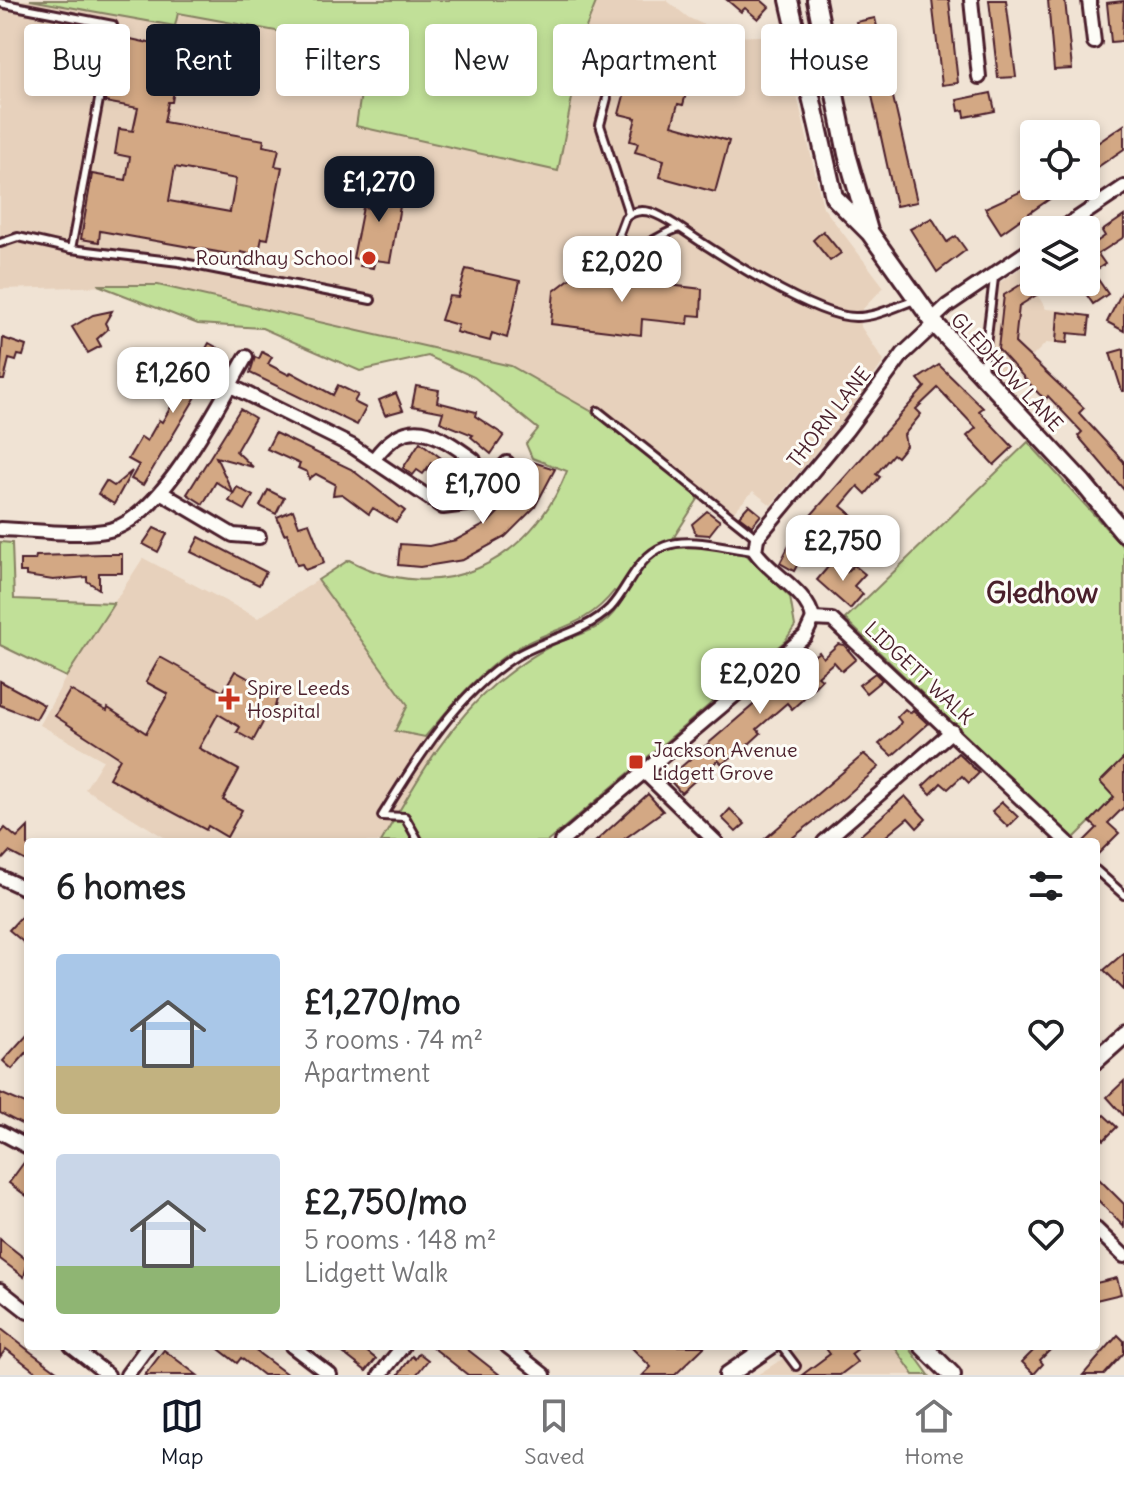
<!DOCTYPE html>
<meta charset="utf-8">
<style>
:root{--surface:#fff;--page:#f2f2f2;--text:#202124;--muted:#757577;--line:#e0e0e0;--accent:#111827}
body{margin:0;font-family:Delius,sans-serif;background:var(--page);color:var(--text);height:100vh;display:flex;flex-direction:column;font-size:30px;white-space:nowrap}
*{box-sizing:border-box;margin:0}
p{font-size:26px;color:var(--muted)}
.icon{flex:none;width:44px;height:44px;fill:none;stroke:currentColor;stroke-width:2;stroke-linecap:round;stroke-linejoin:round}
.map{position:relative;flex:1;overflow:hidden}
.drawer{position:absolute;left:24px;top:838px;width:1076px;height:512px;display:flex;flex-direction:column;background:var(--surface);border-radius:8px;box-shadow:0 4px 12px #0003}
.drawer>*{flex:none}
.guide{position:absolute;left:24px;top:24px;width:1076px;height:72px;display:flex;gap:16px}
.fabs{position:absolute;left:1020px;top:120px;display:grid;gap:16px}
.fabs a{display:grid;place-items:center;width:80px;height:80px;border-radius:8px;background:var(--surface);box-shadow:0 4px 12px #0003;font-size:40px}
.price{position:absolute;translate:-50% -68px;padding:0 18px;border-radius:16px;background:#fff;color:#222;font-size:26px;line-height:52px;filter:drop-shadow(0 2px 4px #0008)}
.price::after{content:'';position:absolute;left:50%;top:48px;width:24px;height:18px;margin-left:-12px;background:inherit;clip-path:polygon(0 0,100% 0,50% 100%)}
.price.selected{background:var(--accent);color:#fff}
ul{padding:0;list-style:none}
li{display:flex;align-items:center;gap:24px;height:200px;padding:0 32px}
li span{display:grid;place-items:center;flex:none;width:224px;height:160px;border-radius:8px;color:#555}
li>.icon{margin-inline-start:auto}
span .icon{width:96px;height:96px;fill:#fffc;stroke-width:1}
li b{font-size:34px}
h2{display:flex;justify-content:space-between;align-items:center;height:96px;padding:0 32px;font-size:34px}
.tag{padding:0 28px;border-radius:8px;background:var(--surface);box-shadow:0 4px 12px #0003;font-size:28px;line-height:72px}
.tag.selected{background:var(--accent);color:#fff}
.dock{display:flex;justify-content:space-around;align-items:center;height:112px;border-top:2px solid var(--line);background:var(--surface);font-size:22px;color:var(--muted)}
.dock a{display:grid;justify-items:center;gap:4px}
.dock .selected{color:var(--accent)}
.map>svg:first-child{display:block}
.built{fill:#e7d1bc}
.green{fill:#c1e098;stroke:#868062;stroke-width:2}
.building{fill:#d3a884;stroke:#4a1f2b;stroke-width:2;fill-rule:evenodd}
.lines{fill:none;stroke-linecap:round;stroke-linejoin:round}
.lane-casing{stroke:#4a1f2b;stroke-width:12}
.street-casing{stroke:#4a1f2b;stroke-width:18}
.secondary-casing{stroke:#4a1f2b;stroke-width:22}
.lane{stroke:#fdfcf7;stroke-width:6}
.street{stroke:#fdfcf7;stroke-width:12}
.secondary{stroke:#fdfcf7;stroke-width:16}
.poi-dot{fill:#c8321e;stroke:#fdfcf7;stroke-width:3}
.labels{text-anchor:middle;stroke-width:6;stroke-linejoin:round;paint-order:stroke}
.poi-label{font-size:20px;fill:#4a1f2b;stroke:#fdfcf7;text-anchor:start}
.street-label{font-size:20px;fill:#4a1f2b;stroke:#fdfcf7}
.district-label{font-size:28px;font-weight:bold;fill:#4a1f2b;stroke:#fdfcf7}
</style>
<div class="map">
<svg width="1124" height="1375" viewBox="0 0 1124 1375">
<rect width="100%" height="100%" fill="#f0e3d4"/>
<filter id="ink" filterUnits="userSpaceOnUse"><feTurbulence type="fractalNoise" baseFrequency=".0125" numOctaves="2"/><feDisplacementMap in="SourceGraphic" scale="16" xChannelSelector="R" yChannelSelector="G"/><feConvolveMatrix kernelMatrix="1 2 1 2 8 2 1 2 1" color-interpolation-filters="sRGB"/></filter>
<g filter="url(#ink)">
<!-- built -->
<g class="built">
<polygon points="0,0 666,0 689,18 731,37 783,35 823,207 884,287 860,312 861,327 884,361 843,420 771,505 753,491 728,518 596,414 511,366 158,285 0,289"/>
<polygon points="1021,268 1046,309 1071,311 1068,345 1046,343 1007,382 989,363 999,283"/>
<polygon points="143,558 258,618 318,580 408,705 396,731 425,737 439,744 381,842 172,842 85,789 103,760 40,725 66,677"/>
<polygon points="803,1346 894,1346 914,1375 757,1375"/>
</g>
<!-- green -->
<g class="green">
<polygon points="30,0 597,0 585,30 558,171 356,126 368,48 178,13 175,26"/>
<path d="M98,285H158L511,366L596,414L700,496L674,537L736,545L790,597L795,626L785,641L547,842H381C414,786 445,727 495,684C511,671 533,655 551,646C584,631 605,633 624,597L614,591C585,629 551,627 514,650C479,671 451,706 425,737L395,731L408,705L318,580L349,560C440,609 531,562 567,471L532,458L526,444L538,429L474,377L428,356L360,371L262,328L198,324Z"/>
<polygon points="1028,442 1124,548 1124,788 1073,839 845,619"/>
<polygon points="0,542 12,543 14,599 114,603 66,677 0,645"/>
<polygon points="894,1346 908,1346 929,1375 914,1375"/>
</g>
<!-- building -->
<g class="building">
<polygon points="727,0 761,0 769,7 758,19 745,8 741,12"/>
<polygon points="932,0 949,0 958,83 942,85"/>
<polygon points="989,0 1006,0 1016,77 998,78"/>
<polygon points="1048,0 1065,0 1072,69 1054,70"/>
<polygon points="1124,1 1122,41 1111,42 1107,3"/>
<polygon points="875,18 917,202 896,206 856,22"/>
<polygon points="641,32 698,48 683,105 678,104 672,125 729,141 715,192 660,177 664,160 635,152 638,143 630,141 636,118 619,114"/>
<path d="M117,36L167,47L164,63L178,66L172,102H168L164,122L264,140L263,146L279,149L275,166L282,167L268,239L262,238L258,256L241,252L240,256L100,231L99,242L81,239L92,174L126,180L130,157L115,154L119,129L133,131L138,108L105,102ZM175,167L236,179L230,212L169,201Z"/>
<polygon points="991,93 995,111 965,117 964,110 959,111 957,100"/>
<polygon points="1124,125 1124,149 1086,175 1086,151"/>
<polygon points="376,179 404,184 390,262 375,260 373,268 360,266 361,260 353,258 363,207 371,208"/>
<polygon points="1033,186 1068,186 1001,233 985,208"/>
<polygon points="1124,216 1124,237 1098,254 1105,264 1093,272 1108,294 1093,304 1078,282 1086,282 1086,249 1105,236 1102,231"/>
<polygon points="932,218 947,242 956,236 966,250 937,272 910,229"/>
<polygon points="823,231 841,253 830,261 813,240"/>
<polygon points="466,269 520,281 507,338 492,333 490,341 456,332 458,325 441,320 449,296 458,297"/>
<polygon points="576,274 702,289 701,316 689,315 688,324 642,319 641,335 551,324 554,291"/>
<polygon points="1025,282 1057,282 1019,306 1015,343 1084,408 1079,413 1124,462 1124,490 1078,436 1082,432 1048,396 1046,399 1039,394 998,349 1004,295"/>
<polygon points="1124,288 1124,331 1107,322"/>
<polygon points="112,311 105,323 108,329 97,339 101,346 88,353 72,327 93,315"/>
<polygon points="1058,312 1090,316 1088,335 1068,333 1067,343 1056,342"/>
<polygon points="3,338 26,346 23,356 18,355 16,361 9,359 4,380 0,380"/>
<polygon points="209,343 223,351 218,360 143,485 131,479 139,465 128,459 141,437 147,441 159,420 162,422 175,400 169,396 192,364 196,366"/>
<polygon points="1124,349 1124,391 1122,391 1110,353"/>
<polygon points="262,352 272,357 268,364 289,375 291,372 333,395 338,385 358,395 354,402 366,408 357,425 250,373 255,357 259,359"/>
<polygon points="939,365 983,408 979,411 1013,447 994,465 967,436 976,428 938,388 916,409 921,414 904,435 906,446 897,457 893,454 876,474 880,477 866,494 858,486 841,506 852,515 827,543 832,547 824,556 809,543 794,571 780,563 796,532 925,387 918,379"/>
<polygon points="416,386 439,390 437,402 476,412 475,416 504,435 491,454 471,437 473,435 440,422 443,412 412,406"/>
<polygon points="396,393 403,410 385,415 379,400"/>
<polygon points="240,409 255,418 236,451 253,467 216,457 233,493 216,482 203,504 187,494"/>
<polygon points="275,433 351,469 405,511 396,522 373,508 369,514 342,494 333,495 335,484 316,474 309,479 307,472 298,468 300,464 267,449"/>
<polygon points="420,442 441,458 435,466 431,463 423,474 417,470 413,475 403,468"/>
<polygon points="533,462 555,469 535,507 505,537 463,560 420,567 398,565 400,544 429,546 456,540 488,523 517,493"/>
<polygon points="132,471 114,504 98,494 106,481 114,486"/>
<polygon points="237,487 253,496 245,510 229,501"/>
<polygon points="268,490 284,498 276,514 260,506"/>
<polygon points="749,505 761,515 752,526 739,516"/>
<polygon points="293,510 299,526 309,523 322,556 324,563 305,570 302,564 297,565 287,533 284,534 277,517"/>
<polygon points="707,511 720,521 709,535 696,534 692,524"/>
<polygon points="154,528 167,534 158,552 143,544"/>
<polygon points="199,537 266,572 259,585 191,552"/>
<polygon points="103,554 122,554 122,573 99,573 99,589 87,581 87,577 53,580 26,576 26,572 20,572 20,560 35,560 36,556"/>
<polygon points="834,560 847,572 854,565 865,574 854,586 863,594 850,609 817,580"/>
<polygon points="838,644 844,645 856,659 842,671 834,662 818,676 822,679 801,701 792,709 787,703 757,729 761,733 748,745 722,764 718,760 681,793 668,778 786,677 819,652 823,658"/>
<polygon points="160,657 223,692 235,671 278,695 272,718 267,715 253,741 237,732 240,727 218,714 199,748 239,770 223,800 242,810 227,837 208,826 206,830 109,778 120,758 55,716 70,690 107,711 108,708 146,733 168,694 146,682"/>
<polygon points="875,673 882,680 866,693 859,685"/>
<polygon points="0,681 44,705 36,719 0,705"/>
<polygon points="905,709 910,713 913,710 928,724 892,756 879,744 898,727 901,722 897,717"/>
<polygon points="958,753 979,773 969,783 962,776 948,789 941,783 931,794 923,786"/>
<polygon points="864,754 879,767 845,797 787,842 761,842"/>
<polygon points="1124,758 1124,807 1108,823 1119,833 1096,856 1096,842 1083,842 1097,828 1090,822 1114,797 1100,782"/>
<polygon points="648,794 663,811 620,842 595,842"/>
<polygon points="905,796 926,819 917,828 908,818 879,842 853,842"/>
<polygon points="1002,802 1018,817 1008,827 992,811"/>
<polygon points="730,809 745,824 736,832 722,818"/>
<polygon points="28,827 28,862 9,852 0,862 0,834 5,828 17,838"/>
<polygon points="21,917 28,923 28,946 9,930"/>
<polygon points="1124,953 1124,990 1104,970"/>
<polygon points="28,1033 28,1051 12,1069 3,1061"/>
<polygon points="1124,1081 1124,1116 1107,1097"/>
<polygon points="0,1093 28,1105 25,1126 0,1113"/>
<polygon points="1104,1115 1117,1127 1104,1140 1096,1131 1096,1123"/>
<polygon points="28,1157 28,1197 9,1183"/>
<polygon points="1096,1176 1124,1204 1124,1227 1096,1198"/>
<polygon points="0,1239 28,1261 24,1277 0,1259"/>
<polygon points="1117,1278 1121,1294 1096,1300 1096,1283"/>
<polygon points="0,1328 32,1353 62,1375 40,1375 6,1349 0,1357"/>
<polygon points="1118,1335 1124,1341 1124,1353 1104,1375 1083,1375"/>
<polygon points="215,1346 249,1346 288,1375 263,1375 241,1358 237,1363"/>
<polygon points="334,1346 360,1346 376,1359 366,1371"/>
<polygon points="431,1346 463,1346 500,1375 468,1375"/>
<polygon points="630,1346 705,1346 675,1375 643,1375 651,1367"/>
<polygon points="824,1346 862,1346 851,1354 857,1362 840,1375 802,1375 830,1354"/>
<polygon points="1038,1346 1054,1346 1040,1360 1043,1364 1034,1374 1022,1362"/>
<polygon points="164,1350 197,1375 145,1375"/>
<polygon points="419,1353 428,1360 416,1375 398,1375 412,1356 415,1359"/>
</g>
<g class="lines">
<!-- lane casing -->
<g class="lane-casing">
<g id="lane">
<polyline points="0,3 113,25 71,249 18,237 0,243"/>
<polyline points="607,98 600,125 629,214"/>
<path d="M680,228C663,217 643,202 625,218L619,234C632,265 658,232 680,228C715,252 816,318 856,317C877,317 896,306 916,300"/>
<polyline points="71,249 179,262 371,300"/>
<polyline points="983,370 994,278"/>
<polyline points="598,411 757,538"/>
<path d="M419,842L405,817L382,816C417,759 455,696 513,658C542,639 584,634 610,608C629,588 636,557 665,546C691,536 729,549 755,551"/>
<polyline points="1096,870 1124,895"/>
<polyline points="781,1346 796,1366"/>
</g>
</g>
<!-- street casing -->
<g class="street-casing">
<g id="street">
<polyline points="971,0 979,77"/>
<polyline points="1089,0 1094,42"/>
<polyline points="1060,230 1124,187"/>
<polyline points="932,320 947,306 1034,247"/>
<polyline points="229,385 352,446 443,507 466,504 476,498 507,463"/>
<path d="M374,459C408,413 435,432 474,460"/>
<polyline points="162,493 233,535 259,537"/>
<path d="M0,529C34,530 72,536 105,531C161,522 219,403 246,357"/>
<path d="M813,619C808,591 770,574 755,551L757,538L847,430L903,354L935,324"/>
<polyline points="813,619 832,620 1067,842"/>
<polyline points="644,772 716,842"/>
<polyline points="561,842 805,636 813,619"/>
<polyline points="824,842 952,731"/>
<polyline points="0,877 28,890"/>
<polyline points="0,1132 28,1147"/>
<polyline points="1096,1229 1124,1256"/>
<polyline points="0,1290 28,1312"/>
<polyline points="71,1346 108,1375"/>
<polyline points="292,1346 330,1375"/>
<polyline points="507,1346 544,1375"/>
<polyline points="127,1375 148,1346"/>
<polyline points="380,1375 403,1346"/>
</g>
</g>
<!-- secondary casing -->
<g class="secondary-casing">
<g id="secondary">
<polyline points="789,0 834,197 870,233 935,324 1083,483 1124,533"/>
<polyline points="816,0 847,154 869,231"/>
<polyline points="1096,1060 1124,1035"/>
<polyline points="923,1346 952,1375"/>
<polyline points="728,1375 770,1346"/>
</g>
</g>
<!-- lane -->
<use href="#lane" class="lane"/>
<!-- street -->
<use href="#street" class="street"/>
<!-- secondary -->
<use href="#secondary" class="secondary"/>
</g>
</g>
<!-- markers -->
<g class="poi-dot">
<circle cx="369" cy="258" r="8"/>
<path d="M225 687h8v8h8v8h-8v8h-8v-8h-8v-8h8z"/>
<rect x="628" y="754" width="16" height="16" rx="4"/>
</g>
<g class="labels">
<!-- poi labels -->
<g class="poi-label">
<text x="353" y="265" text-anchor="end">Roundhay School</text>
<text x="247" y="695">Spire Leeds<tspan x="247" dy="23">Hospital</tspan></text>
<text x="652" y="757">Jackson Avenue<tspan x="652" dy="23">Lidgett Grove</tspan></text>
</g>
<!-- street labels -->
<g class="street-label">
<text transform="translate(1007 372) rotate(47)" y="7">GLEDHOW LANE</text>
<text transform="translate(829 417) rotate(-52)" y="7">THORN LANE</text>
<text transform="translate(919 673) rotate(43)" y="7">LIDGETT WALK</text>
</g>
<!-- district labels -->
<g class="district-label">
<text x="1042" y="603">Gledhow</text>
</g>
</g>
</svg>
<div class="fabs">
<a><svg class="icon" aria-label="locate" viewBox="0 0 24 24"><circle cx="12" cy="12" r="6"/><path d="M12 2v4M12 18v4M2 12h4M18 12h4"/></svg></a>
<a><svg class="icon" aria-label="layers" viewBox="0 0 24 24"><path d="M12 4l9 5-9 5-9-5zM3 14l9 5 9-5"/></svg></a>
</div>
<b class="price selected" style="left:379px;top:224px">£1,270</b>
<b class="price" style="left:622px;top:304px">£2,020</b>
<b class="price" style="left:173px;top:415px">£1,260</b>
<b class="price" style="left:483px;top:526px">£1,700</b>
<b class="price" style="left:843px;top:583px">£2,750</b>
<b class="price" style="left:760px;top:716px">£2,020</b>
<div class="guide">
<a class="tag">Buy</a>
<a class="tag selected">Rent</a>
<a class="tag">Filters</a>
<a class="tag">New</a>
<a class="tag">Apartment</a>
<a class="tag">House</a>
</div>
<section class="drawer">
<h2>6 homes<svg class="icon" aria-label="filters" viewBox="0 0 24 24"><path d="M4 7h16M4 17h16"/><circle cx="9" cy="7" r="2"/><circle cx="15" cy="17" r="2"/></svg></h2>
<ul>
<li><span style="background:linear-gradient(#a9c7e8 70%,#c2b280 0)"><svg class="icon" aria-label="home" viewBox="0 0 24 24"><path d="M3 11l9-7 9 7M6 9v11h12V9"/></svg></span><div><b>£1,270/mo</b><p>3 rooms · 74 m²</p><p>Apartment</p></div><svg class="icon" aria-label="heart" viewBox="0 0 24 24"><path d="M12 20l-8-8c-3-5 5-10 8-4 3-6 11-1 8 4z"/></svg></li>
<li><span style="background:linear-gradient(#c9d6e8 70%,#8fb573 0)"><svg class="icon" aria-label="home" viewBox="0 0 24 24"><path d="M3 11l9-7 9 7M6 9v11h12V9"/></svg></span><div><b>£2,750/mo</b><p>5 rooms · 148 m²</p><p>Lidgett Walk</p></div><svg class="icon" aria-label="heart" viewBox="0 0 24 24"><path d="M12 20l-8-8c-3-5 5-10 8-4 3-6 11-1 8 4z"/></svg></li>
</ul>
</section>
</div>
<nav class="dock">
<a class="selected"><svg class="icon" aria-label="map" viewBox="0 0 24 24"><path d="M3 6l6-2 6 2 6-2v14l-6 2-6-2-6 2zM9 4v14M15 6v14"/></svg>Map</a>
<a><svg class="icon" aria-label="saved" viewBox="0 0 24 24"><path d="M7 4h10v16l-5-4-5 4z"/></svg>Saved</a>
<a><svg class="icon" aria-label="home" viewBox="0 0 24 24"><path d="M3 11l9-7 9 7M6 9v11h12V9"/></svg>Home</a>
</nav>
